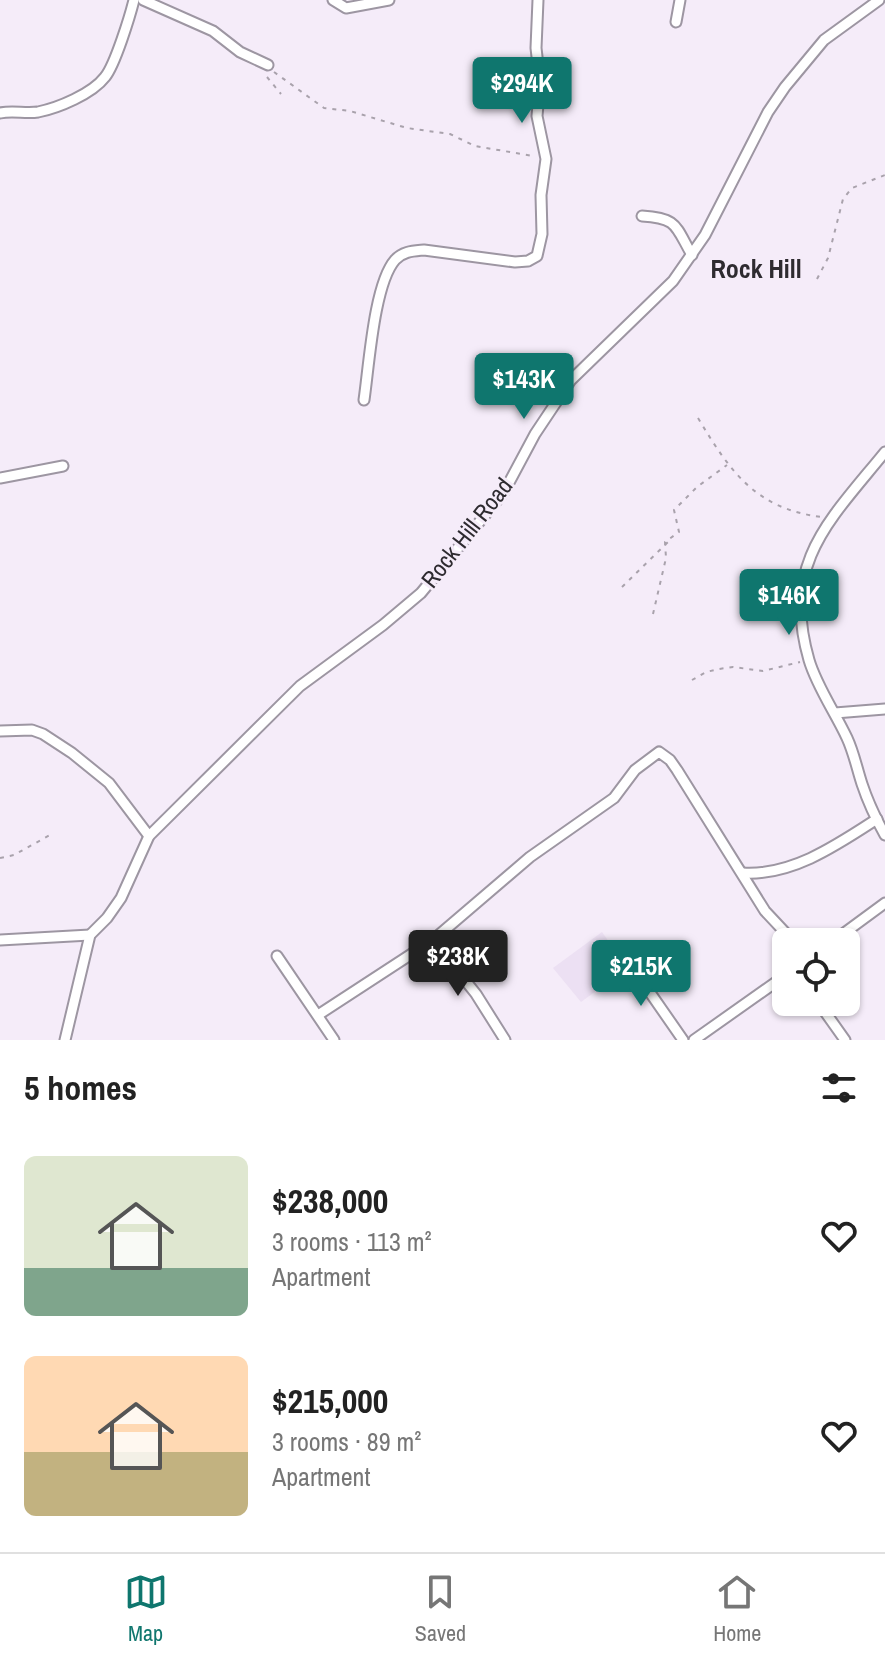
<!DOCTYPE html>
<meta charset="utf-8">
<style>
:root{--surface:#fff;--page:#f2f2f2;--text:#222;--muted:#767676;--line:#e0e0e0;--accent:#0f766e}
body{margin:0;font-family:"Archivo Narrow",sans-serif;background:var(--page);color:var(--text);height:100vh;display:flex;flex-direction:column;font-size:30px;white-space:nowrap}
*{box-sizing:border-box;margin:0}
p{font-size:26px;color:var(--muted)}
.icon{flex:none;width:44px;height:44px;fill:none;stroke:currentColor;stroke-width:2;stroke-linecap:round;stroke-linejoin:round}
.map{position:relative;height:1040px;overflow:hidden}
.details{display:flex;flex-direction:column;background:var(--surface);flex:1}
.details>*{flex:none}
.buttons{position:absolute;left:772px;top:928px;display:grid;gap:16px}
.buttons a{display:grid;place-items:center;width:88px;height:88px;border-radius:12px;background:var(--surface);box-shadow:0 2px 6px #0004;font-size:40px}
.price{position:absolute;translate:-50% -68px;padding:0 18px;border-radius:8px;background:var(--accent);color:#fff;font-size:26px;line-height:52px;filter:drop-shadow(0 2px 4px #0008)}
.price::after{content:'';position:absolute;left:50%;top:48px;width:24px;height:18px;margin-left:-12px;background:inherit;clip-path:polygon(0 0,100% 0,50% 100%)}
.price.current{background:#222;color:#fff}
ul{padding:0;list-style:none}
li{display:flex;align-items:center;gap:24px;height:200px;padding:0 24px}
li span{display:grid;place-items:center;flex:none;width:224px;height:160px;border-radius:12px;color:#555}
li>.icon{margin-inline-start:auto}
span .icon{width:96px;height:96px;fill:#fffc;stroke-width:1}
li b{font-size:34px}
h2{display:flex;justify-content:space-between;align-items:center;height:96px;padding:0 24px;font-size:34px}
.tab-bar{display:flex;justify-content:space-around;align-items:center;height:112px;border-top:2px solid var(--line);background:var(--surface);font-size:22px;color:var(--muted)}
.tab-bar a{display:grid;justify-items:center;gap:4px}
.tab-bar .current{color:var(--accent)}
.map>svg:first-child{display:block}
.built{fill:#ece0f3}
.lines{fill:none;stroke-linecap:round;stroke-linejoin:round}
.minor-casing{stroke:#9d96a2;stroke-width:13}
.path{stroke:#a9a2ac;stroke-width:2;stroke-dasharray:4 6;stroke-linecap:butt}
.minor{stroke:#fff;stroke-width:9}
.labels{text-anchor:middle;stroke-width:6;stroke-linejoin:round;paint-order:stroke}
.street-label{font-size:24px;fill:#2e2b30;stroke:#f5ecf9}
.neighbourhood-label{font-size:26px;font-weight:bold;fill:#2e2b30;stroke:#f5ecf9}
</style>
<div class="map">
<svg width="885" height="1040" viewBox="0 0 885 1040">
<rect width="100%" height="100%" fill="#f5ecf9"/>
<!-- built -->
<polygon class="built" points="602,932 627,968 581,1002 553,968"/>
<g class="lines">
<!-- minor casing -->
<g class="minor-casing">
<g id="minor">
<polyline points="143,0 213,31 240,52 268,65"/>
<polyline points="333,0 346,8 389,0"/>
<polyline points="676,22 680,0"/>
<path d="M0,113C13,110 25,114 38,112C58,108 92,94 105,77C115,65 130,16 134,0"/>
<path d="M642,216C678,218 675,226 692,255"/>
<path d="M364,400C369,366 374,284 395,260C403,251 414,251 424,250L515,262L528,261L537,256L542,234L541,195L546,159L537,116L540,83L536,48L538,0"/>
<path d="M885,452C829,521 781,563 809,660C817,687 835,712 847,738C854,753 857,769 862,784C868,802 876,819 885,835"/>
<polyline points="0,478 63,466"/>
<polyline points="835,713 885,709"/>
<polyline points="0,731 32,730 43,734 72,753 109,783 149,836"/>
<path d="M743,873C792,876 837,845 877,819"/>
<polyline points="0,940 90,935"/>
<polyline points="433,940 476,994 505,1040"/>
<polyline points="832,942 885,903"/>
<polyline points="277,956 334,1040"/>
<polyline points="626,958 683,1040"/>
<polyline points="818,1002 845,1040"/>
<polyline points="318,1015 433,940 530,857 614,798 635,770 659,752 670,760 677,770 765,911 794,942"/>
<polyline points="65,1040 90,935 107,918 121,898 149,836 300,686 383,625 421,593 504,492 535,434 571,380 673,281 705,235 768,112 785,87 824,40 879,0"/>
<polyline points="694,1040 786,975"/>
</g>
</g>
<!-- path -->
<g class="path">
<polyline points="274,72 324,108 350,111 407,128 450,134 475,146 533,156"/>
<polyline points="267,77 281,94"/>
<polyline points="817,279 828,258 843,199 852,188 885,175"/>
<path d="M698,418C730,471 755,509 822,517"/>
<polyline points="622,587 672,538"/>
<polyline points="653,614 666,558 665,542 679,532 674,510 697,487 727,465"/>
<polyline points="692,680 706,672 719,669 733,667 763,671 800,662"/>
<polyline points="0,858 14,855 50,835"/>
</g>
<!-- minor -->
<use href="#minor" class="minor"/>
</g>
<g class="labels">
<!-- street labels -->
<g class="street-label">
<text transform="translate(467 533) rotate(-52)" y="8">Rock Hill Road</text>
</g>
<!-- neighbourhood labels -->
<g class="neighbourhood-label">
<text x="756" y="278">Rock Hill</text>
</g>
</g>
</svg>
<div class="buttons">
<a><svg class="icon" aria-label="locate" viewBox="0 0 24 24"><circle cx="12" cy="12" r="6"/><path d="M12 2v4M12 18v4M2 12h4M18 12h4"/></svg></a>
</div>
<b class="price" style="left:522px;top:125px">$294K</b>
<b class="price" style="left:524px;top:421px">$143K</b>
<b class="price" style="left:789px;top:637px">$146K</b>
<b class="price current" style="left:458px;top:998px">$238K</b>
<b class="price" style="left:641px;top:1008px">$215K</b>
</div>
<section class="details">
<h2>5 homes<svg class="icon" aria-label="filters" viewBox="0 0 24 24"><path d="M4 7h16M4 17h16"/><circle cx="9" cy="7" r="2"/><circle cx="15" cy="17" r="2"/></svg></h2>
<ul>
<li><span style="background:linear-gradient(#dfe7d0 70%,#7fa58c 0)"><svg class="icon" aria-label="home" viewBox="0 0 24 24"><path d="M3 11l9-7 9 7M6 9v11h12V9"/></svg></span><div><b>$238,000</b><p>3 rooms · 113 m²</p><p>Apartment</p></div><svg class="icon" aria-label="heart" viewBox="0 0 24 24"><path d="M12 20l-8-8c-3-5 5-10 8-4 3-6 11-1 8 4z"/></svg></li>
<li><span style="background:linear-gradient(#ffd9b3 60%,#c2b280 0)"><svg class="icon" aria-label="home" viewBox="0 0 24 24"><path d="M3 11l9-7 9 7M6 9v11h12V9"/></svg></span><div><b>$215,000</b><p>3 rooms · 89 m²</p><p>Apartment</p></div><svg class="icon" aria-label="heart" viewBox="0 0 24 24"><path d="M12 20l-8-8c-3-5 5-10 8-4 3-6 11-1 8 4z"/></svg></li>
</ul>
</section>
<nav class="tab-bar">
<a class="current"><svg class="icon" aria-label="map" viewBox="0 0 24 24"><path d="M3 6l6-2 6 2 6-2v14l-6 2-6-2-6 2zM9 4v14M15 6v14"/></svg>Map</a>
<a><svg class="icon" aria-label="saved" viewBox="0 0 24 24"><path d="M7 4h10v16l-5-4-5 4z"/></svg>Saved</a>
<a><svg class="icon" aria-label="home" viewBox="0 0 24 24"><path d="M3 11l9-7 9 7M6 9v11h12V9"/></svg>Home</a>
</nav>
